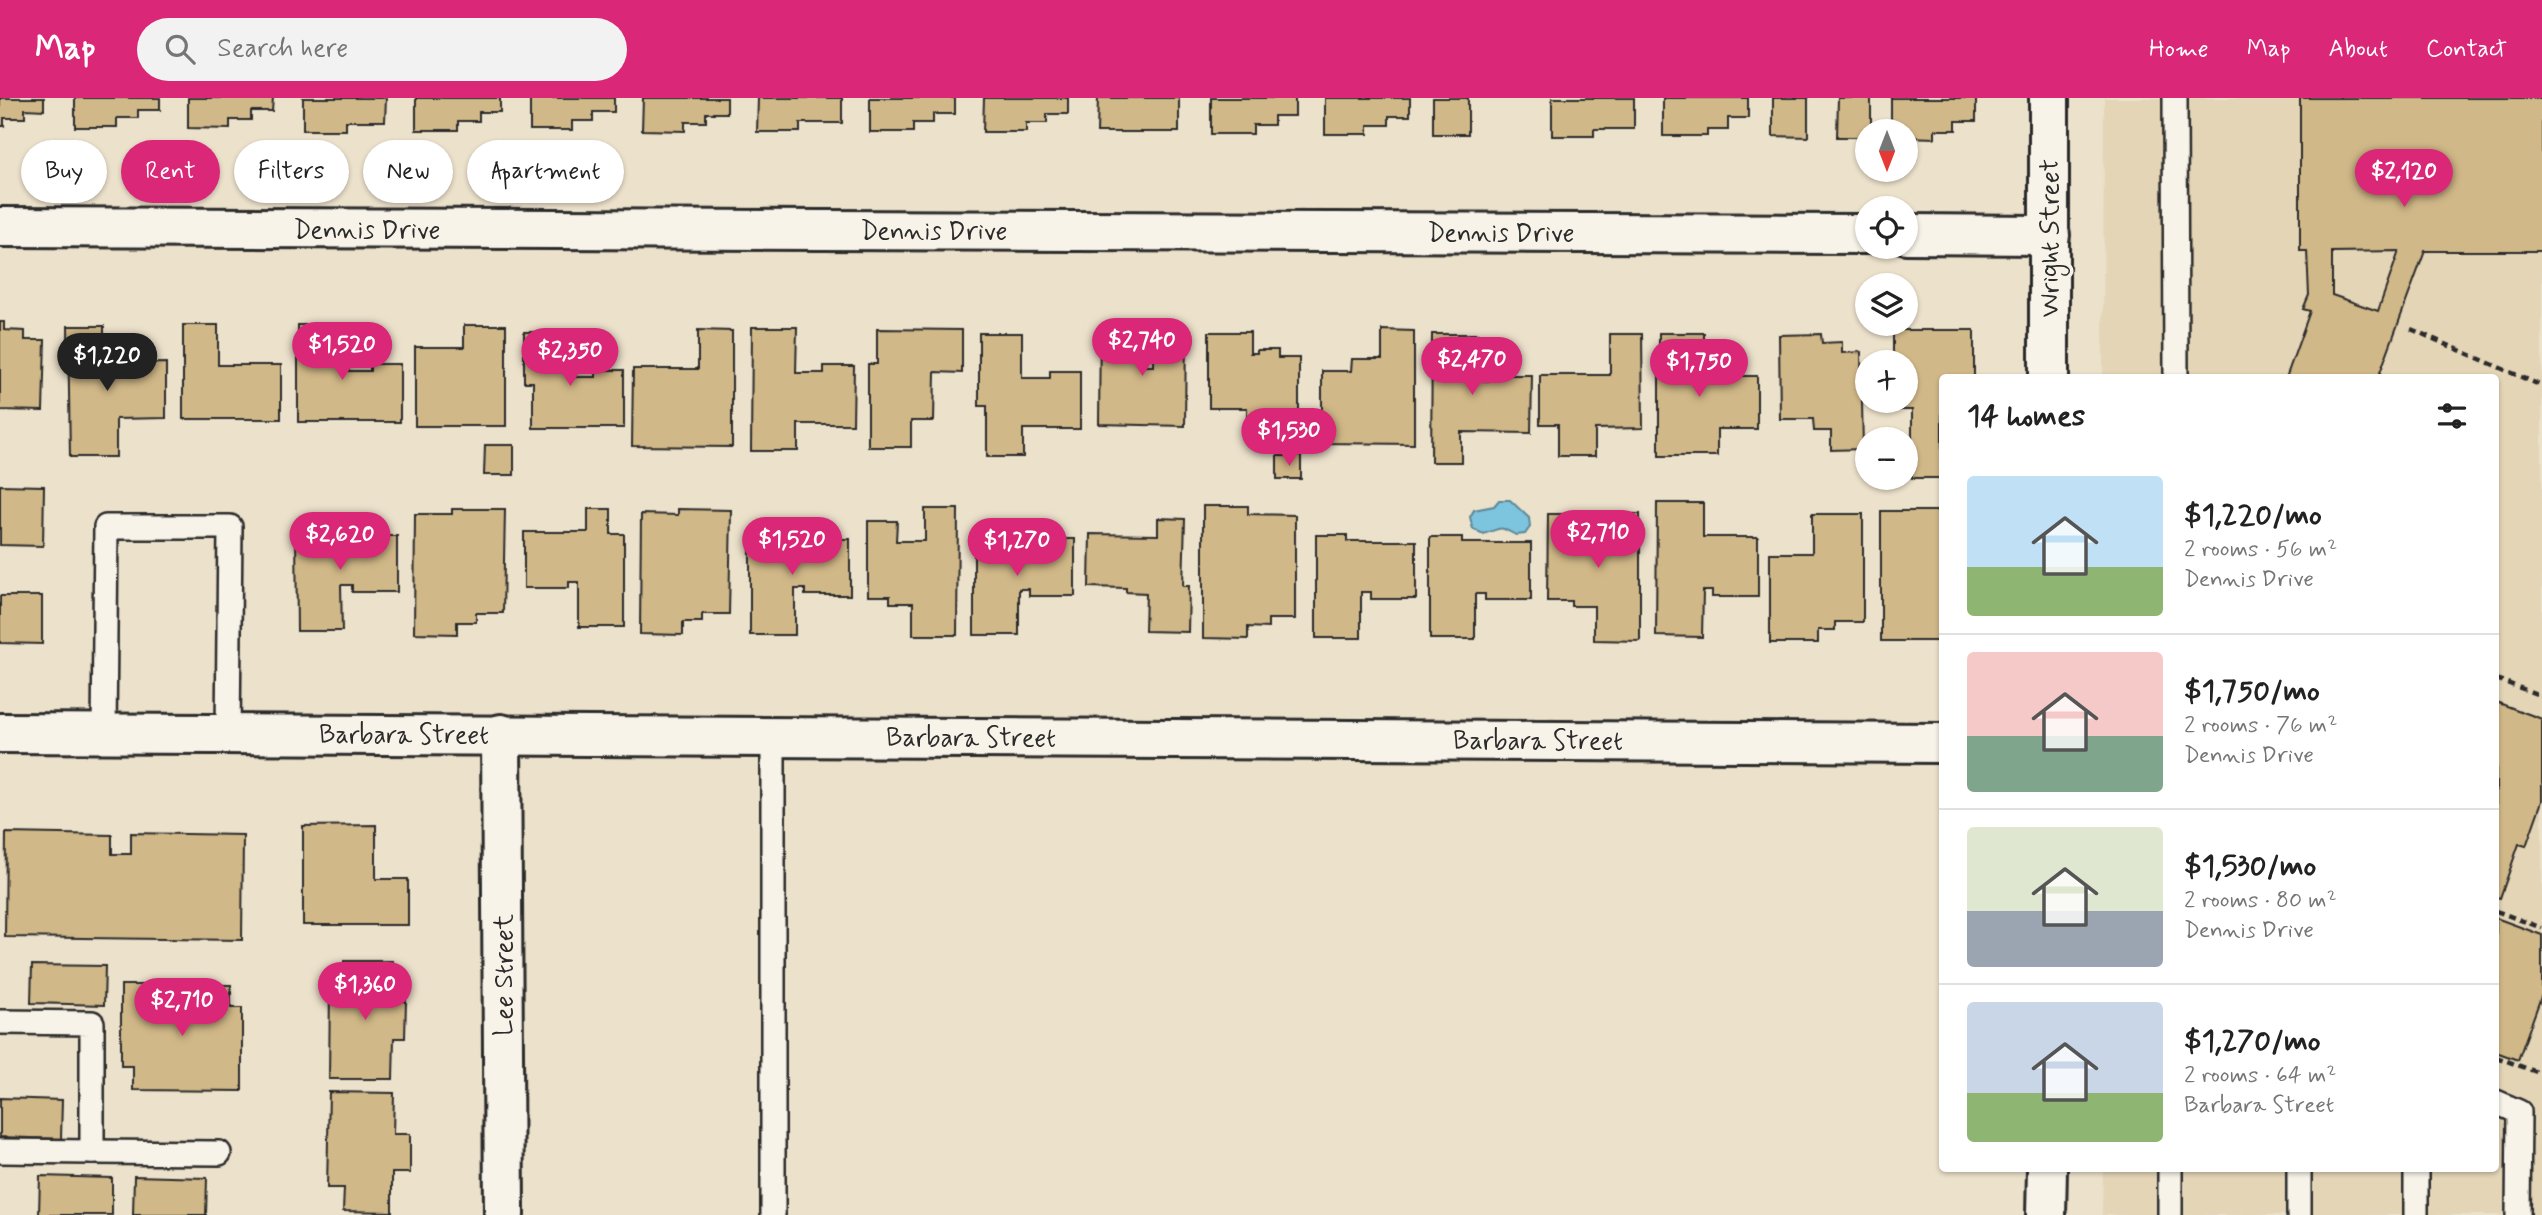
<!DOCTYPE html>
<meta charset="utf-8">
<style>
:root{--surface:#fff;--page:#f2f2f2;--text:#222;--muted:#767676;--line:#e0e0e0;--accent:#db2777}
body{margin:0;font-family:Mynerve,sans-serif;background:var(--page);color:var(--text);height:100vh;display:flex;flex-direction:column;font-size:26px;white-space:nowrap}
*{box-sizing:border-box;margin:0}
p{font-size:23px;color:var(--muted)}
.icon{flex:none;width:38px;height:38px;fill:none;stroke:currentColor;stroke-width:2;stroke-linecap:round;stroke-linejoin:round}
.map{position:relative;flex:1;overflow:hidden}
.details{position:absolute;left:1939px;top:276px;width:560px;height:798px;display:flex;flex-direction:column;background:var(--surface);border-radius:7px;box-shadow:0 2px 5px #0004}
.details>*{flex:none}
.banner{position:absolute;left:21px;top:42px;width:665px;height:63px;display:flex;gap:14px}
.needle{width:46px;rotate:180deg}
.buttons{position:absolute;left:1855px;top:21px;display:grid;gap:14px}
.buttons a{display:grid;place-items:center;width:63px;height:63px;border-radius:50%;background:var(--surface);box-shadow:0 2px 5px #0004;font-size:35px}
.price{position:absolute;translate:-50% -60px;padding:0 16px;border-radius:24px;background:var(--accent);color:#fff;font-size:23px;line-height:46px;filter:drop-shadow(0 2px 4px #0008)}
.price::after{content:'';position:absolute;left:50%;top:42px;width:21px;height:16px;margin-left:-10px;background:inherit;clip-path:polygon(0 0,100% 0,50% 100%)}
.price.selected{background:#222;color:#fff}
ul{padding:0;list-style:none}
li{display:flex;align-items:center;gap:21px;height:175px;padding:0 28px}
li+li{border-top:2px solid var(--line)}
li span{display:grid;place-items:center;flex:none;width:196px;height:140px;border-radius:7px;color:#555}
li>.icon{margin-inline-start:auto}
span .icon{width:84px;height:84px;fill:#fffc;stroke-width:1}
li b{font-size:30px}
h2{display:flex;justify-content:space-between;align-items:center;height:84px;padding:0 28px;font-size:30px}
.chip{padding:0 24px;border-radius:32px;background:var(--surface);box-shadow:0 2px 5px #0004;font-size:24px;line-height:63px}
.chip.selected{background:var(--accent);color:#fff}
header{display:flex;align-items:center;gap:42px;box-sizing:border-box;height:98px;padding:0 35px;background:var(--accent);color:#fff}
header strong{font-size:33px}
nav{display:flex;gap:38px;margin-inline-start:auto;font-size:24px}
.search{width:490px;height:63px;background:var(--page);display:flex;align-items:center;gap:18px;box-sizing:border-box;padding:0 24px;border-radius:38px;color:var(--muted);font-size:26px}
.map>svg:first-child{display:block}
.built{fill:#e4d5b7}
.water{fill:#7dc4de;stroke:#5c8796;stroke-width:2}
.building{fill:#d1b888;stroke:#2b2b2b;stroke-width:2;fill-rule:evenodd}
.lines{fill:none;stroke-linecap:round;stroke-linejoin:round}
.lane-casing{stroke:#2b2b2b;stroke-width:28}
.street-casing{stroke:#2b2b2b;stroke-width:44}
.path{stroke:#2b2b2b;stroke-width:4.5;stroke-dasharray:7 5;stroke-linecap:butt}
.lane{stroke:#f7f3e8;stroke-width:23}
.street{stroke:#f7f3e8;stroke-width:38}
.labels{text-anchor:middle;stroke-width:7;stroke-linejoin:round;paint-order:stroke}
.street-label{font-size:26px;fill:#2b2b2b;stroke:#f7f3e8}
</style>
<header>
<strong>Map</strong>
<div class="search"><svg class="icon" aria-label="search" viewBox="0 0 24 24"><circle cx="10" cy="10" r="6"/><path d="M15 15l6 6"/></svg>Search here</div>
<nav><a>Home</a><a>Map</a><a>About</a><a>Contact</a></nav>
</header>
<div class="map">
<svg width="2542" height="1117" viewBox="0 0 2542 1117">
<rect width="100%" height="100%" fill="#ece1cb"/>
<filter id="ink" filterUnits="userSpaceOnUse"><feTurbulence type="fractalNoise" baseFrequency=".0143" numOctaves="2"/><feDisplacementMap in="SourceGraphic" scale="14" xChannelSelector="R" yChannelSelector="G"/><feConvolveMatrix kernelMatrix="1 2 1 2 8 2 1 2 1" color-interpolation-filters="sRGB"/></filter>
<g filter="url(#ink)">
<!-- built -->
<polygon class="built" points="2104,0 2542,0 2542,1117 2102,1117 2103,1071 2496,1071 2496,280 2103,280"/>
<!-- water -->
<path class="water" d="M1499,402H1510L1529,420L1530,429L1525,436L1516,437C1496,427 1504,430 1483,436L1473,431L1470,419L1474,412L1494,408Z"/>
<!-- building -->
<g class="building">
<polygon points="0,0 44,0 44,12 25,11 25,20 4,20 4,28 0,28"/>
<polygon points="75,0 160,0 160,12 138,12 138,20 117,20 117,29 75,29"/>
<polygon points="188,0 273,0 272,13 251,13 251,22 230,22 230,31 188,30"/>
<polygon points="303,0 386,0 385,23 346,23 346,32 303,32"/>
<polygon points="416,0 500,0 500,14 479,14 479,23 458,23 458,32 416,32"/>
<polygon points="530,0 614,0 614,14 593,14 593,23 572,23 572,32 530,32"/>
<polygon points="643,0 727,0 727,15 706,15 706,24 685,24 685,33 642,32"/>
<polygon points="758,0 842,0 842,25 800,25 800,34 757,34"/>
<polygon points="870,0 955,0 955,16 933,16 933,25 913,25 913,34 870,34"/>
<polygon points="984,0 1068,0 1068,16 1047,16 1047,25 1026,25 1026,34 983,34"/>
<polygon points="1098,0 1179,0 1179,34 1097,34"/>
<polygon points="1211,0 1295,0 1295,18 1274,18 1274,27 1253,27 1253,36 1211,36"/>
<polygon points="1325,0 1410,0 1410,18 1389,18 1389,27 1368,27 1368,36 1325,36"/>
<rect x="1433" y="0" width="35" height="36"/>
<polygon points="1552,0 1634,0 1634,31 1594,31 1594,38 1552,38"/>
<polygon points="1663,0 1748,0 1748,20 1728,20 1728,32 1707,32 1707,38 1663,38"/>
<polygon points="1773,0 1808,0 1808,39 1773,38"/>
<polygon points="1838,0 1871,0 1871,33 1867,33 1867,39 1837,39"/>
<polygon points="1891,0 1976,0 1976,23 1956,23 1956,32 1935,32 1935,40 1906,39 1906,33 1891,33"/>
<path d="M2300,0H2542V153H2425L2378,280H2286L2310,213L2303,211L2309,197L2307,153H2300ZM2399,153L2378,213L2332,197V154Z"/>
<polygon points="0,224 4,224 4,232 25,233 25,242 45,242 43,313 0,312"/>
<polygon points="183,227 218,227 218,267 281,267 281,321 183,321"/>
<polygon points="298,227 343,227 343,273 370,273 370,266 400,266 400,324 298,324"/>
<polygon points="464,227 506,227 506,328 415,328 415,249 464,249"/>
<polygon points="68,228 104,228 104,266 166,265 166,320 116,321 116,359 70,359"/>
<polygon points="752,229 797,229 796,275 824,275 824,268 854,268 853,326 798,326 798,353 751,353"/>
<polygon points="1100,229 1142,229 1142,268 1153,268 1154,229 1186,230 1185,328 1099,326"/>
<polygon points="877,231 962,232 962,275 935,274 934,323 911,323 911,349 868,349 868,266 877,266"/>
<polygon points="698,232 732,233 732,349 632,348 633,271 698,271"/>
<polygon points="1382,232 1414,233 1414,346 1322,345 1322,273 1351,273 1352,261 1382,261"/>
<polygon points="1893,232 1974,232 1974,280 1942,280 1942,380 1912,380 1912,312 1893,312 1893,303 1906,303 1906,264 1893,264"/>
<polygon points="524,234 568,234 568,279 596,279 596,272 624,272 624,330 533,330 533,284 524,284"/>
<polygon points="1209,234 1250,234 1250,255 1257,255 1257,252 1278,252 1278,260 1299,260 1299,319 1247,319 1247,310 1209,310"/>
<polygon points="979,235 1022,235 1022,280 1050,280 1050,273 1080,273 1080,331 1023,331 1023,359 987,359 987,308 979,308"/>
<polygon points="1659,235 1704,235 1704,278 1757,278 1757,331 1717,331 1717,358 1659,358"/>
<polygon points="1432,236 1478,236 1478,282 1488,283 1488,277 1532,277 1531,335 1461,334 1461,364 1431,364"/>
<polygon points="1610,236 1642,236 1643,330 1595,331 1595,358 1558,358 1558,326 1540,326 1540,277 1610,277"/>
<polygon points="1821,236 1822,245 1842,244 1842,255 1861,254 1863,351 1831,352 1831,333 1814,333 1813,321 1780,321 1779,237"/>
<polygon points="485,347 514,347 514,377 484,377"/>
<rect x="1277" y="358" width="24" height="23"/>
<polygon points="0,387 44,388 43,448 0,447"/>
<polygon points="1657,405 1703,405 1703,439 1758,439 1758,499 1712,499 1712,493 1703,493 1702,539 1656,538"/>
<polygon points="1203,408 1248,408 1248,416 1295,417 1295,521 1268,521 1268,530 1248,529 1248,541 1203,540"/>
<polygon points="452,411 505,411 503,515 476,515 476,524 457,524 457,536 414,535 415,416 452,416"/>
<polygon points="588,411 611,411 611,436 624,436 624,529 579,529 579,484 569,484 569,490 524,490 524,434 588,434"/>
<polygon points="678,411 731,412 729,516 702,516 702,524 683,524 683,537 640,536 641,416 678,417"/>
<polygon points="925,411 958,411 957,537 913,537 913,505 890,505 890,498 868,498 868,423 897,423 896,443 925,443"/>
<rect x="1881" y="413" width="61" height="130"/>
<polygon points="1548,416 1640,416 1640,543 1594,542 1594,508 1571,508 1571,503 1547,503"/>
<polygon points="1812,416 1863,416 1863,524 1835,524 1835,532 1818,532 1818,545 1770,545 1770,455 1812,455"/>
<polygon points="1158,420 1185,421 1183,488 1189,488 1188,534 1145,533 1146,495 1126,494 1126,490 1089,489 1090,436 1158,437"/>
<polygon points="360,424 378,424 378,438 397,438 397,494 352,494 352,487 341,487 342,533 297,533 296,431 329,431 329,437 360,437"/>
<polygon points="750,434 782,434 782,441 850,441 850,497 805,497 805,491 795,491 795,537 750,537"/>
<polygon points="974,435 1006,435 1006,441 1075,441 1075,498 1029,498 1029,491 1019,491 1019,537 974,537"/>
<polygon points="1316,437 1347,437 1347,443 1416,443 1416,501 1371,501 1371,494 1361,494 1361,540 1316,540"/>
<polygon points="1430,439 1462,439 1462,445 1531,445 1531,502 1485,502 1485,496 1475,496 1475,541 1430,541"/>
<polygon points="0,498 42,498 42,546 0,545"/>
<polygon points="2496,604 2542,621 2542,703 2526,748 2519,746 2500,800 2496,799"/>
<polygon points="376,727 376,781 408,781 408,827 303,827 303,728"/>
<polygon points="6,735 112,737 112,756 131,756 131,735 243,737 242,842 5,839"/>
<polygon points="2496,820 2542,837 2542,896 2518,962 2496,954"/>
<polygon points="344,863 393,863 392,902 406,903 405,940 394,940 393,981 329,981 330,887 343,887"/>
<polygon points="32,867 105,868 104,907 31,905"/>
<polygon points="121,887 231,887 231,910 242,910 242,993 133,992 133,968 121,968"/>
<polygon points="329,994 394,995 393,1036 410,1036 410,1075 392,1075 392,1114 343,1113 344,1090 327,1090"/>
<polygon points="0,1000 62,1002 61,1041 0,1039"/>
<polygon points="40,1078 112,1080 112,1117 39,1117"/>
<polygon points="134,1078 207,1080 206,1117 133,1117"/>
</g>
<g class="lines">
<!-- lane casing -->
<g class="lane-casing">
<g id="lane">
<polyline points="2175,0 2176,280"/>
<polyline points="104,636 106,429 230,429 228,636"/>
<polyline points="773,638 773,1117"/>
<polyline points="0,924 92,925 92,1054 0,1053"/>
<polyline points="2496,1004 2519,1014 2518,1117"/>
<polyline points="92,1054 219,1055"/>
<polyline points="2299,1071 2299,1117"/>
<polyline points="2170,1117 2170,1071"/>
<polyline points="2416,1117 2416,1071"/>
</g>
</g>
<!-- street casing -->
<g class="street-casing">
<g id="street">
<polyline points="2049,0 2049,280"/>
<polyline points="0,129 1867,136"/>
<polyline points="1906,136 2050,137"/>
<polyline points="0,635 1942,645"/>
<polyline points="501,636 504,1117"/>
<polyline points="2046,1117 2047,1071"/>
</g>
</g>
<!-- path -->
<g class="path">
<polyline points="2411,231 2542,288"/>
<polyline points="2496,581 2542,598"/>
<polyline points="2496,813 2542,830"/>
<polyline points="2496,959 2542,976"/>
</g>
<!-- lane -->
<use href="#lane" class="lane"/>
<!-- street -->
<use href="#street" class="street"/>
</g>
</g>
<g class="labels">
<!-- street labels -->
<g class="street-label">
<text x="367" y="140">Dennis Drive</text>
<text x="934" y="141">Dennis Drive</text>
<text x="1501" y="143">Dennis Drive</text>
<text transform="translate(2049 140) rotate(-90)" y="9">Wright Street</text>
<text x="404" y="645">Barbara Street</text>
<text x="971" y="648">Barbara Street</text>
<text x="1538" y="651">Barbara Street</text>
<text transform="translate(503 877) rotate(-90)" y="9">Lee Street</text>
</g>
</g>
</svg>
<div class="buttons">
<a><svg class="needle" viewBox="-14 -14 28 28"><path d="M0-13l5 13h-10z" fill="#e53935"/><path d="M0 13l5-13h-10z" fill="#767676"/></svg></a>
<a><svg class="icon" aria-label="locate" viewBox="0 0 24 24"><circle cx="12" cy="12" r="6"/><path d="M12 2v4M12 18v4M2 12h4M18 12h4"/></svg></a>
<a><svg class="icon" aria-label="layers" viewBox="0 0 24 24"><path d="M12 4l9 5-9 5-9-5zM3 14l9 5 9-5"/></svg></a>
<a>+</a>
<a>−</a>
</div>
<b class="price" style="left:2404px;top:111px">$2,120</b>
<b class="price" style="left:1142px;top:280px">$2,740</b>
<b class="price" style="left:342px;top:284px">$1,520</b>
<b class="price" style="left:570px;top:290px">$2,350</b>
<b class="price selected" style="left:107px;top:295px">$1,220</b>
<b class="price" style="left:1472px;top:299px">$2,470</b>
<b class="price" style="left:1699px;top:301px">$1,750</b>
<b class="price" style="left:1289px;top:370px">$1,530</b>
<b class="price" style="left:1598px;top:472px">$2,710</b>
<b class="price" style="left:340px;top:474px">$2,620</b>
<b class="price" style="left:792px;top:479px">$1,520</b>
<b class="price" style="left:1017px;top:480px">$1,270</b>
<b class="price" style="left:365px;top:924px">$1,360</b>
<b class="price" style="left:182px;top:940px">$2,710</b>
<div class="banner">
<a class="chip">Buy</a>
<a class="chip selected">Rent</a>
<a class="chip">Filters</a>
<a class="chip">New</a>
<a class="chip">Apartment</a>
</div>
<section class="details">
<h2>14 homes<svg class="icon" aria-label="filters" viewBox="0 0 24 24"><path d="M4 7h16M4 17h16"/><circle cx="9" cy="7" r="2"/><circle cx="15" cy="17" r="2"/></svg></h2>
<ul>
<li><span style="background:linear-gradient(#bfe0f5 65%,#8fb573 0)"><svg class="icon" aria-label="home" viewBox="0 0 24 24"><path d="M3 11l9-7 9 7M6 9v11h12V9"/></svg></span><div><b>$1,220/mo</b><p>2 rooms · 56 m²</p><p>Dennis Drive</p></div></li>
<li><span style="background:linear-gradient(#f6c9c9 60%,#7fa58c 0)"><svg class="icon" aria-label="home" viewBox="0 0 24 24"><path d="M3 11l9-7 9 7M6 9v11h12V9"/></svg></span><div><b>$1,750/mo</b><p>2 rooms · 76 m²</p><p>Dennis Drive</p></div></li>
<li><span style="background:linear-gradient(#dfe7d0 60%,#9aa5b1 0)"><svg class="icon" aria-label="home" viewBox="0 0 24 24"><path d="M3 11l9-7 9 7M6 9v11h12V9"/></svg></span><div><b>$1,530/mo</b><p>2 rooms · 80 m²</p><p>Dennis Drive</p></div></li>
<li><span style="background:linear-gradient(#c9d6e8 65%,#8fb573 0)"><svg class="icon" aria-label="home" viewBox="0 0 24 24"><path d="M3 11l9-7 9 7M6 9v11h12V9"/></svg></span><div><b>$1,270/mo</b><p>2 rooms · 64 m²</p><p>Barbara Street</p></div></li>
</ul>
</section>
</div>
